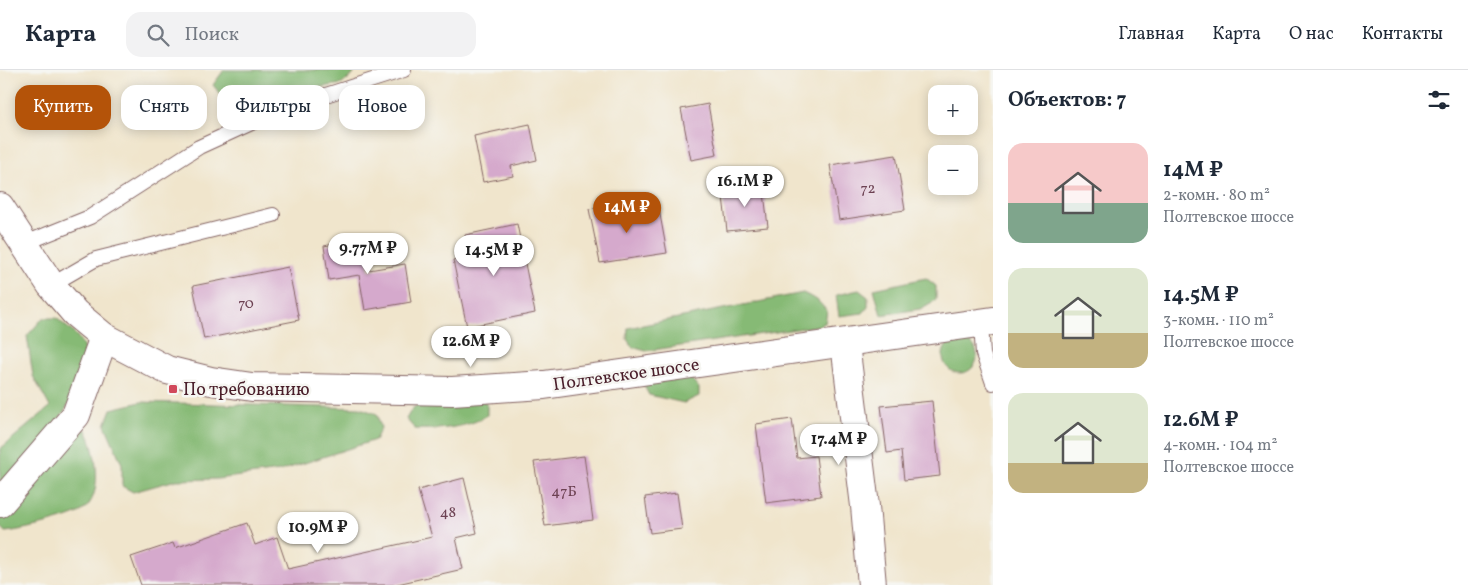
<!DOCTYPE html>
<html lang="ru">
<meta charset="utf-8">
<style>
:root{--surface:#fff;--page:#f2f2f3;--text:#1f2937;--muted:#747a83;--line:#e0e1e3;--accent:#b45309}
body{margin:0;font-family:Vollkorn,serif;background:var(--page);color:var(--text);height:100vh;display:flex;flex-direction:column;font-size:19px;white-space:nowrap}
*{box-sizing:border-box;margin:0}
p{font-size:16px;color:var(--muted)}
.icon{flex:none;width:28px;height:28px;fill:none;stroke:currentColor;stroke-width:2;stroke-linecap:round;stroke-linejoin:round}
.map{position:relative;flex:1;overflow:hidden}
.side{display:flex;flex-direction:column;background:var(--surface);width:475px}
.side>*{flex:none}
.hud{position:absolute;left:15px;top:15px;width:475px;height:45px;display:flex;gap:10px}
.buttons{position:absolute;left:928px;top:15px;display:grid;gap:10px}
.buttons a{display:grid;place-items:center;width:50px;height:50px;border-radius:10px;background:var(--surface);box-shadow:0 2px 12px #0003;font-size:25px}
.price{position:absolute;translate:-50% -42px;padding:0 11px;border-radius:18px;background:#fff;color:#222;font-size:16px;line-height:32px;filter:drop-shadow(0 1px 2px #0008)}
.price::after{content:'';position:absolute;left:50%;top:30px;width:15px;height:11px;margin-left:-8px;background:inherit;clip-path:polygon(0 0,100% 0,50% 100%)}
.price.on{background:var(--accent);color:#fff}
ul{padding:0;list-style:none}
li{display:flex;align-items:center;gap:15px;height:125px;padding:0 15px}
li span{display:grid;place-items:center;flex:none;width:140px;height:100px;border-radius:15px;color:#555}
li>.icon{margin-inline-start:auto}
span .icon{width:60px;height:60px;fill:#fffc;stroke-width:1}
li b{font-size:21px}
h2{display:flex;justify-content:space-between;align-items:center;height:60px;padding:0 15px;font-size:21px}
.chip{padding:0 18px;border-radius:15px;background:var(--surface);box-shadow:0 2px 12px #0003;font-size:18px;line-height:45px}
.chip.on{background:var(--accent);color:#fff}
header{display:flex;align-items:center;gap:30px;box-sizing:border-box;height:70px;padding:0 25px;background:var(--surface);border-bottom:1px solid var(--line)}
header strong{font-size:24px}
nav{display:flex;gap:28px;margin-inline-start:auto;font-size:18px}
.search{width:350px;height:45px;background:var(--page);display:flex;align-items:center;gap:12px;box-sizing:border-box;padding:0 18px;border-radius:15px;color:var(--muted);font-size:19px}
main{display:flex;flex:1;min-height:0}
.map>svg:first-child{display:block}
.forest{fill:#86ba75;stroke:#686c50}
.building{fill:#d5a9cc}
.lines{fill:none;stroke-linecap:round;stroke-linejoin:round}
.service-casing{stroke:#846463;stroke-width:16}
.minor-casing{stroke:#846463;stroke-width:30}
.tertiary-casing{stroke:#846463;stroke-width:30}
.service{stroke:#fff;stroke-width:14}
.minor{stroke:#fff;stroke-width:28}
.tertiary{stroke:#fff;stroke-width:28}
.poi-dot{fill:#d1495b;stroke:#f6f6f2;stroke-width:2}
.labels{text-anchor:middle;stroke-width:5;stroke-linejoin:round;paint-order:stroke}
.number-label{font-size:15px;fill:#6d4253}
.street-label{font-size:18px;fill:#4a1f2b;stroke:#f6f6f2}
.poi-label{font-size:18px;fill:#4a1f2b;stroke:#f6f6f2;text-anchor:start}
</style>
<header>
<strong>Карта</strong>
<div class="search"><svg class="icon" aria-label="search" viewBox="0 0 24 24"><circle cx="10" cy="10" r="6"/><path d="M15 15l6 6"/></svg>Поиск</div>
<nav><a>Главная</a><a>Карта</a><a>О нас</a><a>Контакты</a></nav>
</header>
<main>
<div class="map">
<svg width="993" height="515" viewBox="0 0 993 515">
<rect width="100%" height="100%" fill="#f6f6f2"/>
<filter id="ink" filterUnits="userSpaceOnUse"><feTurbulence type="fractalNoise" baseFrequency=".02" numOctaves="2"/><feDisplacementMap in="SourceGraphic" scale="10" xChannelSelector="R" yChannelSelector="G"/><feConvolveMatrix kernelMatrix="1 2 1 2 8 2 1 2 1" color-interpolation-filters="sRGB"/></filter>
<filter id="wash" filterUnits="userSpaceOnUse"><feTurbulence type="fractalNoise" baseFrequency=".0096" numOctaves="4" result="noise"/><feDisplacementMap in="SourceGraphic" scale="20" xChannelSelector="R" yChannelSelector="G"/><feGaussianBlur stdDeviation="1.12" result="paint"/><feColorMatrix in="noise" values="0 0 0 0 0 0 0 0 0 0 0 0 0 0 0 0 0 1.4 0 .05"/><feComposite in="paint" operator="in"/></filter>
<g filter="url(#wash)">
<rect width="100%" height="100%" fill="#f0e5cc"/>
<!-- forest -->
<g class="forest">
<polygon points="224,0 352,0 354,4 342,14 226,31 213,15"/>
<polygon points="926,208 936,216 936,230 920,239 881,245 874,219"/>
<polygon points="859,220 868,227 868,237 863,243 839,246 836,225"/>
<polygon points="803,223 817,230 827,241 825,253 817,256 646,281 632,277 627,269 628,258"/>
<path d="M43,248H57C63,255 74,261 79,269C108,309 25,390 0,419V379L50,337L33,306L27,266Z"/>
<circle cx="960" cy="286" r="17"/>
<polygon points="688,305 699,318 699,326 684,333 649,325 643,314"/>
<path d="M477,328L487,333V345C470,358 437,360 415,359L406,349L412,339L421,332Z"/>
<polygon points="141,332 360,338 377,344 381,358 375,370 280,401 217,409 176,410 133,422 122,416 122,394 105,355 111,339"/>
<path d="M75,356L86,360C96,379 105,426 82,441C71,449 19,461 5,462L0,457V443Z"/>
</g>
<g id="blocks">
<!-- building -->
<g class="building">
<polygon points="708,34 717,85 691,90 681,39"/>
<polygon points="530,54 537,90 511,96 513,106 483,112 474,66"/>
<polygon points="896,85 905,140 839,150 830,95"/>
<polygon points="763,114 768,157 727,161 722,118"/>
<polygon points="621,133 624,146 659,139 667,183 600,193 589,139"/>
<polygon points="517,154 535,243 467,257 453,190 469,187 465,165"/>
<polygon points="364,168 369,200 405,194 411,232 365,240 359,205 329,210 324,176"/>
<polygon points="288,197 299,250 204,269 193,216"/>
<polygon points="932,331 940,406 904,410 901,381 887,383 881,336"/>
<polygon points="792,349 797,388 816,386 821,426 766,433 756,354"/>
<polygon points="584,386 593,450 545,456 534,392"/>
<polygon points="464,408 477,463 456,468 463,499 393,515 141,515 131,487 173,473 175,478 247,453 255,475 277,467 288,499 432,467 418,420"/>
<polygon points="677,423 682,459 650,463 645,427"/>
</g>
</g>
</g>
<g filter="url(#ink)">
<use href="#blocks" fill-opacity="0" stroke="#846463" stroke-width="1"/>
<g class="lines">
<!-- service casing -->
<g class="service-casing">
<g id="service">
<polyline points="23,174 90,147 199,77 282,39 404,0"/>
<polyline points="51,215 96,189 273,145"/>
<polyline points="981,254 983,284 993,313"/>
</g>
</g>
<!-- minor casing -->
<g class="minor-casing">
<g id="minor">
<polyline points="845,274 865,436 872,515"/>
<polyline points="0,433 76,345 104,267"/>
</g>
</g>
<!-- tertiary casing -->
<g class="tertiary-casing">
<polyline id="tertiary" points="0,137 51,215 75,243 104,267 167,300 211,311 252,317 452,321 544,315 993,251"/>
</g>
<!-- service -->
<use href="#service" class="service"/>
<!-- minor -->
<use href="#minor" class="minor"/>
<!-- tertiary -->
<use href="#tertiary" class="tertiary"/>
</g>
</g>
<!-- markers -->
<rect class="poi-dot" x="168" y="314" width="10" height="10" rx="2.5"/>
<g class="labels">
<!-- number labels -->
<g class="number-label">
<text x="868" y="123">72</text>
<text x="246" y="238">70</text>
<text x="564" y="426">47Б</text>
<text x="448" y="447">48</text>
</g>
<!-- street labels -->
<g class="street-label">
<text transform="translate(626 304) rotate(-8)" y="6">Полтевское шоссе</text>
</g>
<!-- poi labels -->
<g class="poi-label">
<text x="183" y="325">По требованию</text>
</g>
</g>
</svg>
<div class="buttons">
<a>+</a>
<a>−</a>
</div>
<b class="price" style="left:745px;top:138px">16.1M ₽</b>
<b class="price on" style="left:627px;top:164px">14M ₽</b>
<b class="price" style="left:368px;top:205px">9.77M ₽</b>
<b class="price" style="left:494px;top:207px">14.5M ₽</b>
<b class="price" style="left:471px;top:298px">12.6M ₽</b>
<b class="price" style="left:839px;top:396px">17.4M ₽</b>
<b class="price" style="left:318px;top:484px">10.9M ₽</b>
<div class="hud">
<a class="chip on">Купить</a>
<a class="chip">Снять</a>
<a class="chip">Фильтры</a>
<a class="chip">Новое</a>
</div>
</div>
<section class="side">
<h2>Объектов: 7<svg class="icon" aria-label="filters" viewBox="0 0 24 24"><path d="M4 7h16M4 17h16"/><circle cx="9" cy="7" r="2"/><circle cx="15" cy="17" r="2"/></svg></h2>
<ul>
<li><span style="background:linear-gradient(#f6c9c9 60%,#7fa58c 0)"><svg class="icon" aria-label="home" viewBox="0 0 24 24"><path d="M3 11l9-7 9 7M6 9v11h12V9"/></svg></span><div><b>14M ₽</b><p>2-комн. · 80 m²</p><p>Полтевское шоссе</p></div></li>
<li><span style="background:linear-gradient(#dfe7d0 65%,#c2b280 0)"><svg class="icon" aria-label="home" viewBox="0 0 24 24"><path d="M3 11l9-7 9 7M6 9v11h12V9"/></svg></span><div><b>14.5M ₽</b><p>3-комн. · 110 m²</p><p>Полтевское шоссе</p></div></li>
<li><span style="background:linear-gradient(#dfe7d0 70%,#c2b280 0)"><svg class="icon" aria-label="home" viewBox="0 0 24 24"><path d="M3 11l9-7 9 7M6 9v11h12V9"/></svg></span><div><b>12.6M ₽</b><p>4-комн. · 104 m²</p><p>Полтевское шоссе</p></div></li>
</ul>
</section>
</main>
